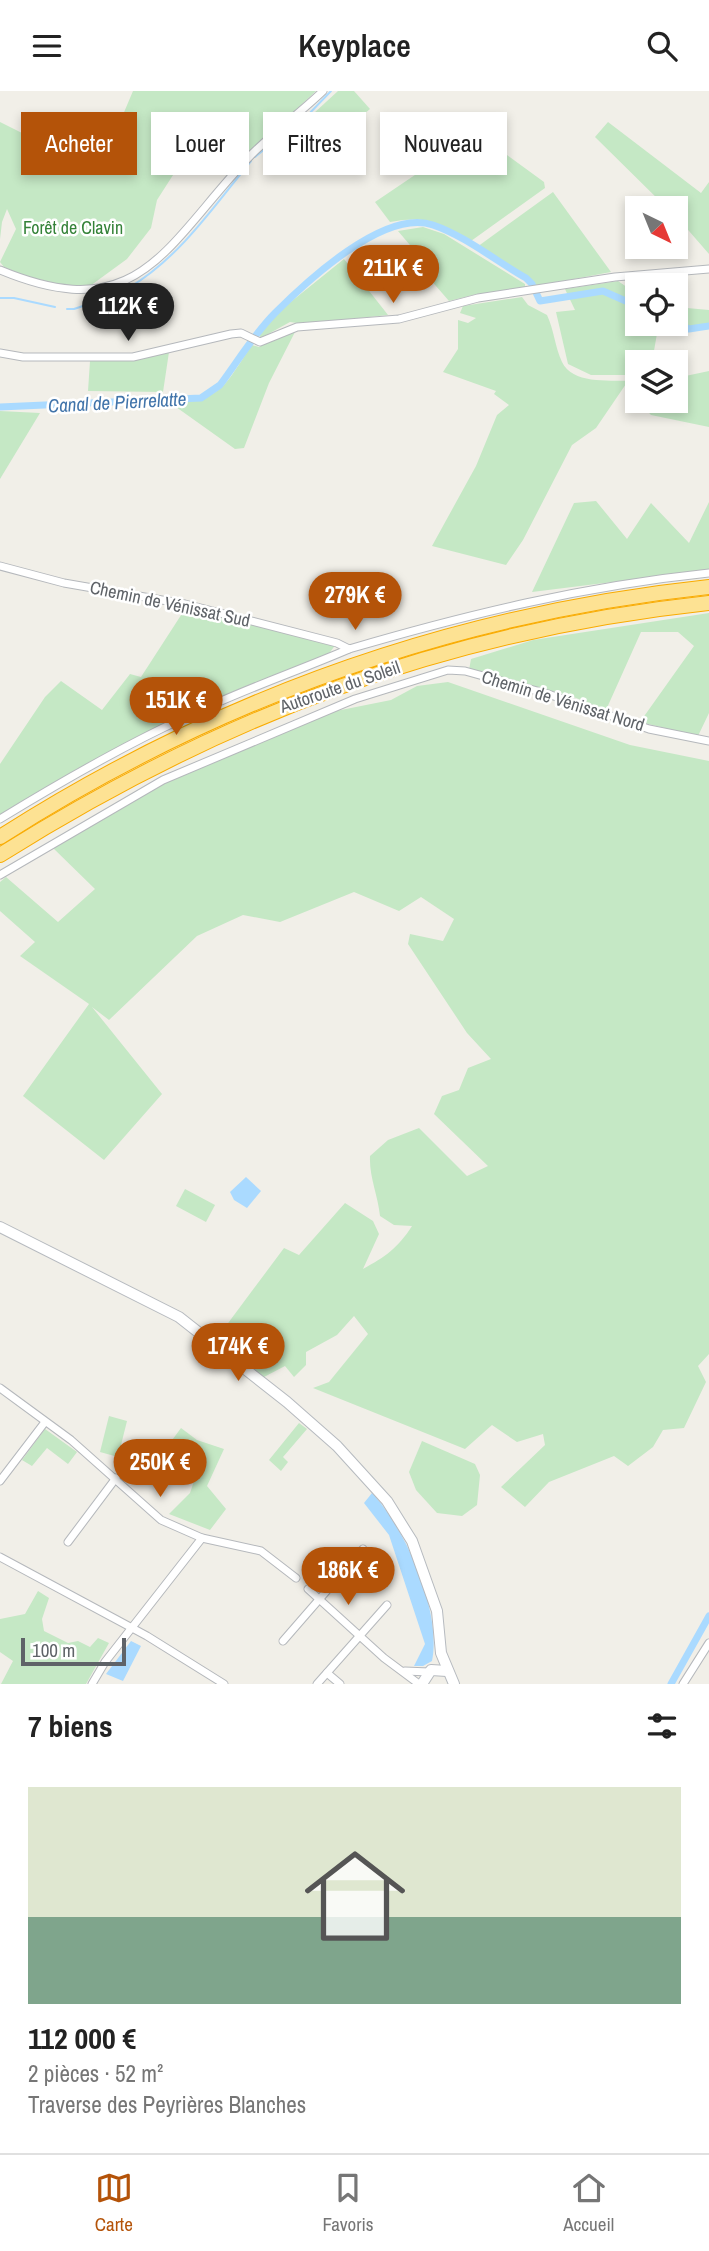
<!DOCTYPE html>
<html lang="fr">
<meta charset="utf-8">
<style>
:root{--surface:#fff;--page:#f2f2f2;--text:#222;--muted:#767676;--line:#e0e0e0;--accent:#b45309}
body{margin:0;font-family:"Archivo Narrow",sans-serif;background:var(--page);color:var(--text);height:100vh;display:flex;flex-direction:column;font-size:26px;white-space:nowrap}
*{box-sizing:border-box;margin:0}
p{font-size:23px;color:var(--muted)}
.icon{flex:none;width:38px;height:38px;fill:none;stroke:currentColor;stroke-width:2;stroke-linecap:round;stroke-linejoin:round}
.map{position:relative;height:1593px;overflow:hidden}
.side{display:flex;flex-direction:column;background:var(--surface);flex:1}
.side>*{flex:none}
.banner{position:absolute;left:21px;top:21px;width:668px;height:63px;display:flex;gap:14px}
.needle{width:46px;rotate:137deg}
.controls{position:absolute;left:625px;top:105px;display:grid;gap:14px}
.controls a{display:grid;place-items:center;width:63px;height:63px;border-radius:0px;background:var(--surface);box-shadow:0 4px 10px #0003;font-size:35px}
.scale{position:absolute;left:21px;bottom:18px;width:105px;box-sizing:border-box;padding-left:7px;border:4px solid #5f6368;border-top:0;font-size:19px;line-height:24px;white-space:nowrap;color:#5f6368;-webkit-text-stroke:5px #fff;paint-order:stroke}
.price{position:absolute;translate:-50% -60px;padding:0 16px;border-radius:24px;background:var(--accent);color:#fff;font-size:23px;line-height:46px;filter:drop-shadow(0 2px 4px #0008)}
.price::after{content:'';position:absolute;left:50%;top:42px;width:21px;height:16px;margin-left:-10px;background:inherit;clip-path:polygon(0 0,100% 0,50% 100%)}
.price.on{background:#222;color:#fff}
ul{padding:0;list-style:none}
li{display:grid;align-content:center;gap:14px;height:371px;padding:0 28px}
li+li{border-top:2px solid var(--line)}
li span{display:grid;place-items:center;height:217px;border-radius:0px;color:#555}
li>.icon{margin-inline-start:auto}
span .icon{width:126px;height:126px;fill:#fffc;stroke-width:1}
li b{font-size:30px}
h2{display:flex;justify-content:space-between;align-items:center;height:84px;padding:0 28px;font-size:30px}
.chip{padding:0 24px;border-radius:0px;background:var(--surface);box-shadow:0 4px 10px #0003;font-size:24px;line-height:63px}
.chip.on{background:var(--accent);color:#fff}
header{display:flex;justify-content:space-between;align-items:center;height:91px;padding:0 28px;background:var(--surface);font-size:32px;font-weight:600}
.dock{display:flex;justify-content:space-around;align-items:center;height:98px;border-top:2px solid var(--line);background:var(--surface);font-size:19px;color:var(--muted)}
.dock a{display:grid;justify-items:center;gap:4px}
.dock .on{color:var(--accent)}
.map>svg:first-child{display:block}
.green{fill:#c5e8c5}
.water{fill:#aadaff}
.lines{fill:none;stroke-linecap:round;stroke-linejoin:round}
.stream{stroke:#aadaff;stroke-width:2}
.canal{stroke:#aadaff;stroke-width:7}
.street-casing{stroke:#b5b8bc;stroke-width:9}
.secondary-casing{stroke:#b6babf;stroke-width:12}
.highway-casing{stroke:#f9ab00;stroke-width:16}
.street{stroke:#fff;stroke-width:7}
.secondary{stroke:#fff;stroke-width:10}
.highway{stroke:#fde293;stroke-width:14}
.labels{text-anchor:middle;stroke-width:5;stroke-linejoin:round;paint-order:stroke}
.park-label{font-size:18px;fill:#348238;stroke:#fff}
.street-label{font-size:18px;fill:#5f6368;stroke:#fff}
.water-label{font-size:19px;font-style:italic;fill:#4174aa;stroke:#fff}
</style>
<header><svg class="icon" aria-label="menu" viewBox="0 0 24 24"><path d="M4 6h16M4 12h16M4 18h16"/></svg>Keyplace<svg class="icon" aria-label="search" viewBox="0 0 24 24"><circle cx="10" cy="10" r="6"/><path d="M15 15l6 6"/></svg></header>
<div class="map">
<svg width="709" height="1593" viewBox="0 0 709 1593">
<rect width="100%" height="100%" fill="#f1efe8"/>
<!-- green -->
<g class="green">
<polygon points="133,0 316,0 236,75 191,56 157,109 151,137 127,168 90,195 71,197 41,192 4,176 0,171 16,138 7,118 2,131 0,148 0,31 26,44 73,78 103,71"/>
<polygon points="338,0 354,0 370,18 322,58 301,34"/>
<polygon points="608,31 701,102 709,91 709,163 676,125 676,117 667,117 595,46"/>
<path d="M477,42L544,91L545,97L471,150C439,132 427,124 390,131L375,111Z"/>
<polygon points="553,101 611,181 537,195 532,189 477,156"/>
<polygon points="423,136 444,143 525,193 525,198 477,203 449,210 416,172 421,167 398,140"/>
<polygon points="344,168 388,224 304,233 290,231 261,247 259,244 282,218"/>
<path d="M618,190L637,203V233H676V216L709,219V238C691,240 676,236 658,237L652,271H637V299L636,284H591L568,273L556,221L575,219L565,198Z"/>
<path d="M522,206L528,214L547,224C554,239 555,256 562,271C572,293 608,289 628,290L596,337L572,354L523,449L506,474L432,455L476,375L497,324L509,314L494,303L496,300L443,281L458,258V229L468,232L476,227L460,222L463,215Z"/>
<path d="M295,241L269,292L244,357L235,358L169,311C224,309 223,296 252,254L259,256L284,242Z"/>
<polygon points="169,261 163,301 88,300 90,270 132,269"/>
<polygon points="709,280 709,336 651,324 639,311 676,310 676,287"/>
<polygon points="0,320 40,322 0,388"/>
<polygon points="596,410 627,448 651,412 689,452 709,411 709,479 532,501 574,412"/>
<path d="M185,518L336,553L328,564C212,607 106,662 0,724V673L45,606L61,590L102,619L130,583L141,586Z"/>
<polygon points="709,522 709,622 698,645 640,631 694,555 678,541 641,541 606,619 571,605 469,579 471,568 533,549"/>
<path d="M448,591L630,654L709,670V1263L698,1275L706,1291L684,1337L663,1339L653,1356L628,1375L614,1365L549,1391L525,1416L501,1396L545,1354L543,1343L517,1351L492,1334L465,1358L313,1297L329,1291L368,1243L354,1225L337,1244L306,1261V1274L294,1286L285,1275L264,1286L217,1247L284,1157L299,1164L345,1112L373,1130L379,1143L363,1178C385,1166 398,1157 412,1135L394,1134L380,1125C378,1104 369,1086 370,1065L388,1049L419,1037L467,1085L488,1075L434,1023L442,1005L459,999L468,977L491,968L467,942L408,853L410,843L443,850L454,828L421,806L399,820L354,801L280,831L243,824L197,845L109,929L92,916L162,1003L104,1069L23,1005L89,913L20,865L35,851L0,820V791L6,786L58,831L95,798L52,756L165,691L326,622L391,609L417,595Z"/>
<polygon points="185,1098 215,1114 206,1131 176,1115"/>
<polygon points="109,1325 127,1330 118,1366 100,1361"/>
<polygon points="299,1332 307,1338 283,1366 288,1371 281,1380 269,1369"/>
<polygon points="181,1337 197,1349 224,1358 207,1395 226,1418 210,1439 169,1423 190,1402 197,1381 164,1360"/>
<polygon points="45,1338 77,1361 68,1373 47,1357 32,1375 22,1369"/>
<polygon points="422,1350 475,1373 480,1384 477,1414 462,1425 437,1422 416,1399 409,1381"/>
<polygon points="38,1500 49,1507 42,1528 44,1540 68,1552 78,1550 90,1556 98,1547 109,1552 86,1593 1,1593 13,1570 0,1561 0,1528 25,1523"/>
</g>
<!-- water -->
<g class="water">
<polygon points="246,1086 261,1100 247,1117 234,1109 230,1101"/>
<path d="M372,1402C406,1438 442,1521 432,1570L423,1575H414L425,1553L389,1444L364,1412Z"/>
<polygon points="131,1550 141,1555 123,1590 106,1583"/>
</g>
<g class="lines">
<!-- stream -->
<g class="stream">
<polyline points="279,47 305,27 331,0"/>
<polyline points="255,66 272,52"/>
<polyline points="0,207 14,207 55,216"/>
<path d="M67,218H74C93,211 113,206 130,196C180,166 215,114 251,70"/>
</g>
<!-- canal -->
<g class="canal">
<polyline points="676,232 689,238 709,235"/>
<path d="M0,316L201,307L220,294C238,270 254,243 275,222C307,190 385,117 433,134C465,145 496,170 526,187L532,193L540,210L603,200L637,215"/>
<polyline points="671,1593 709,1525"/>
</g>
<!-- street casing -->
<g class="street-casing">
<g id="street">
<path d="M0,179C141,238 166,152 251,64C274,41 300,22 323,0"/>
<polyline points="0,262 23,266 133,266 231,243 241,242 260,251 297,236 399,228 478,207 615,186 709,178"/>
<path d="M0,475L64,492L185,513L337,552L349,558C468,523 585,495 709,482"/>
<path d="M0,728C59,692 119,657 182,628C236,601 293,582 349,558"/>
<polyline points="0,784 163,689 355,608 448,579 465,580 548,603 649,638 709,650"/>
<polyline points="0,1297 71,1349 161,1429 202,1447 105,1571 92,1593"/>
<polyline points="0,1390 45,1331"/>
<polyline points="202,1447 261,1460 296,1487"/>
<polyline points="68,1451 116,1387"/>
<polyline points="0,1466 147,1545 224,1593"/>
<polyline points="308,1498 384,1567 419,1593"/>
<polyline points="283,1550 363,1458"/>
<polyline points="405,1580 429,1581"/>
<polyline points="327,1582 340,1593"/>
<polyline points="317,1593 387,1514"/>
<polyline points="683,1593 709,1552"/>
</g>
</g>
<!-- secondary casing -->
<g class="secondary-casing">
<g id="secondary">
<polyline points="0,1136 179,1226 287,1311 337,1355 387,1410 412,1450 437,1520 441,1562 454,1593"/>
<polyline points="422,1593 431,1579 447,1580"/>
</g>
</g>
<!-- highway casing -->
<g class="highway-casing">
<g id="highway">
<path d="M0,746C216,608 454,523 709,496"/>
<path d="M0,764C223,624 446,540 709,512"/>
</g>
</g>
<!-- street -->
<use href="#street" class="street"/>
<!-- secondary -->
<use href="#secondary" class="secondary"/>
<!-- highway -->
<use href="#highway" class="highway"/>
</g>
<g class="labels">
<!-- park labels -->
<g class="park-label">
<text x="73" y="143">Forêt de Clavin</text>
</g>
<!-- street labels -->
<g class="street-label">
<text transform="translate(170 513) rotate(12)" y="6">Chemin de Vénissat Sud</text>
<text transform="translate(340 596) rotate(-19)" y="6">Autoroute du Soleil</text>
<text transform="translate(563 610) rotate(17)" y="6">Chemin de Vénissat Nord</text>
</g>
<!-- water labels -->
<g class="water-label">
<text transform="translate(117 311) rotate(-3)" y="7">Canal de Pierrelatte</text>
</g>
</g>
</svg>
<div class="controls">
<a><svg class="needle" viewBox="-14 -14 28 28"><path d="M0-13l5 13h-10z" fill="#e53935"/><path d="M0 13l5-13h-10z" fill="#767676"/></svg></a>
<a><svg class="icon" aria-label="locate" viewBox="0 0 24 24"><circle cx="12" cy="12" r="6"/><path d="M12 2v4M12 18v4M2 12h4M18 12h4"/></svg></a>
<a><svg class="icon" aria-label="layers" viewBox="0 0 24 24"><path d="M12 4l9 5-9 5-9-5zM3 14l9 5 9-5"/></svg></a>
</div>
<div class="scale">100 m</div>
<b class="price" style="left:393px;top:214px">211K €</b>
<b class="price on" style="left:128px;top:252px">112K €</b>
<b class="price" style="left:355px;top:541px">279K €</b>
<b class="price" style="left:176px;top:646px">151K €</b>
<b class="price" style="left:238px;top:1292px">174K €</b>
<b class="price" style="left:160px;top:1408px">250K €</b>
<b class="price" style="left:348px;top:1516px">186K €</b>
<div class="banner">
<a class="chip on">Acheter</a>
<a class="chip">Louer</a>
<a class="chip">Filtres</a>
<a class="chip">Nouveau</a>
</div>
</div>
<section class="side">
<h2>7 biens<svg class="icon" aria-label="filters" viewBox="0 0 24 24"><path d="M4 7h16M4 17h16"/><circle cx="9" cy="7" r="2"/><circle cx="15" cy="17" r="2"/></svg></h2>
<ul>
<li><span style="background:linear-gradient(#dfe7d0 60%,#7fa58c 0)"><svg class="icon" aria-label="home" viewBox="0 0 24 24"><path d="M3 11l9-7 9 7M6 9v11h12V9"/></svg></span><div><b>112 000 €</b><p>2 pièces · 52 m²</p><p>Traverse des Peyrières Blanches</p></div></li>
</ul>
</section>
<nav class="dock">
<a class="on"><svg class="icon" aria-label="map" viewBox="0 0 24 24"><path d="M3 6l6-2 6 2 6-2v14l-6 2-6-2-6 2zM9 4v14M15 6v14"/></svg>Carte</a>
<a><svg class="icon" aria-label="saved" viewBox="0 0 24 24"><path d="M7 4h10v16l-5-4-5 4z"/></svg>Favoris</a>
<a><svg class="icon" aria-label="home" viewBox="0 0 24 24"><path d="M3 11l9-7 9 7M6 9v11h12V9"/></svg>Accueil</a>
</nav>
